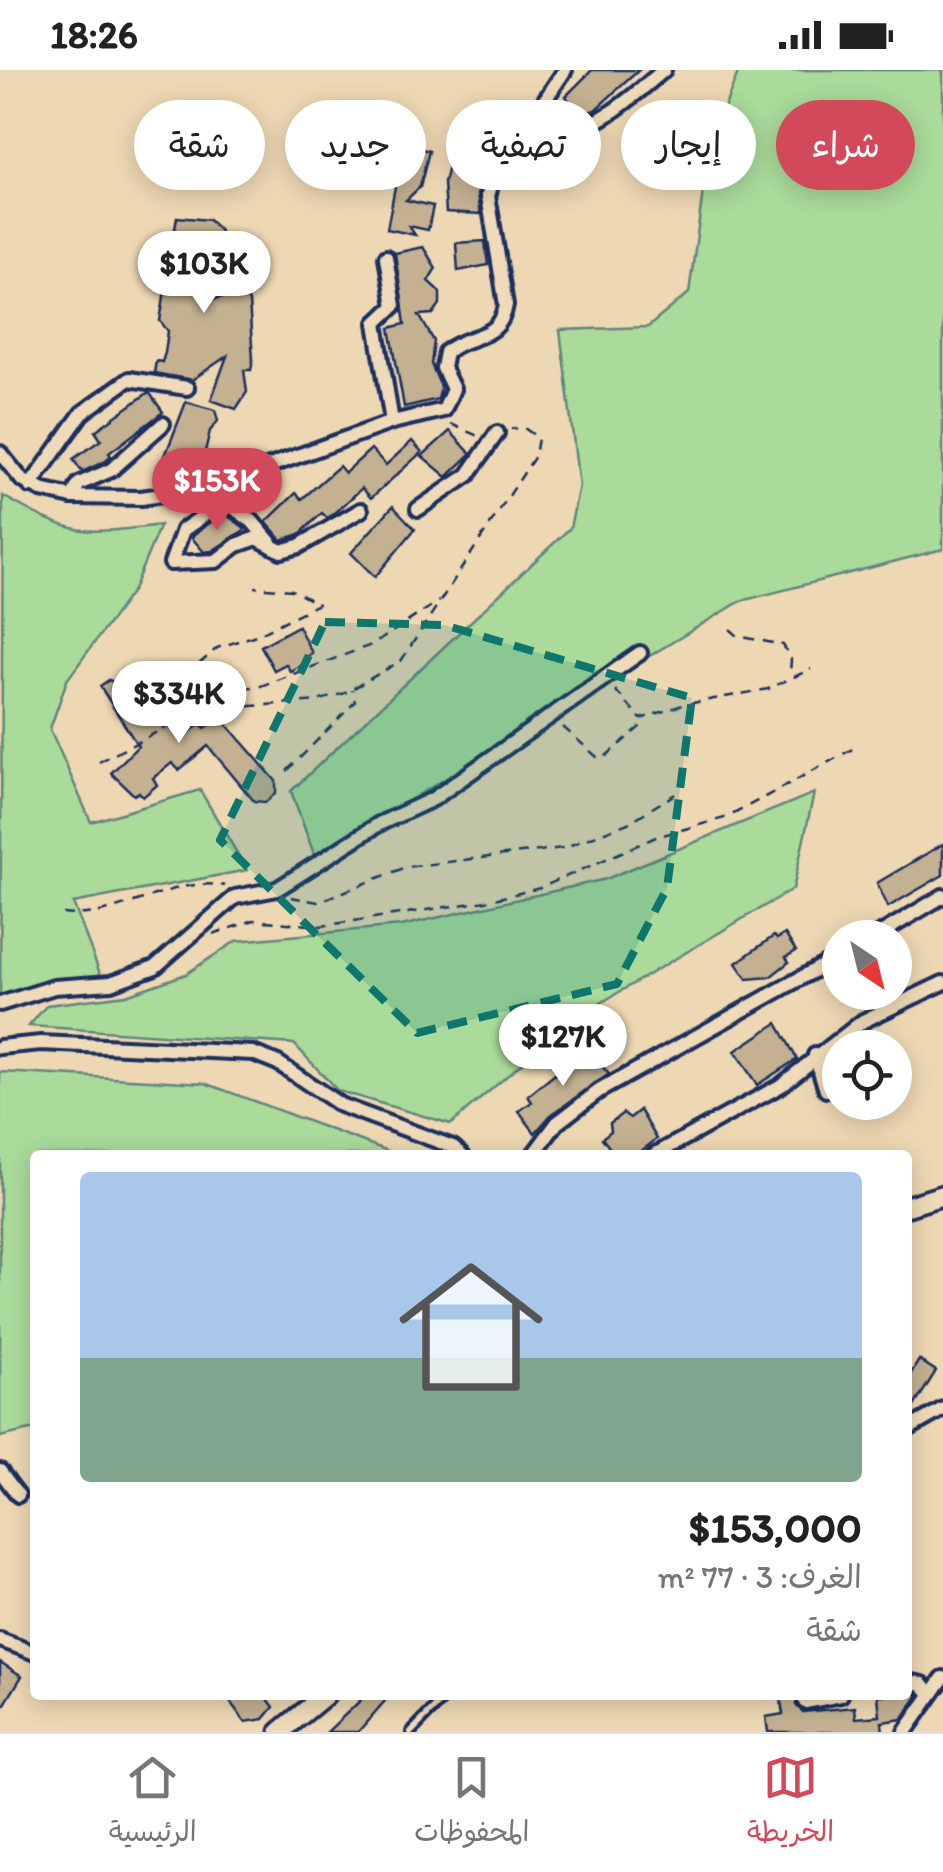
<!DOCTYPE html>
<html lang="ar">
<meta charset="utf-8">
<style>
:root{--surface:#fff;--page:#f2f2f2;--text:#222;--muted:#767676;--line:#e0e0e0;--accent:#d1495b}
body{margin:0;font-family:Itim,"Playpen Sans Arabic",sans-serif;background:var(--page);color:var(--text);direction:rtl;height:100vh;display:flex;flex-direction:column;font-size:38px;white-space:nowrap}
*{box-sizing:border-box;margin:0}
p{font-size:32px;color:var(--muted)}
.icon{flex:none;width:55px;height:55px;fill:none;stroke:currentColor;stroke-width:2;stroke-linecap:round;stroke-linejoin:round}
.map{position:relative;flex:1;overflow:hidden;direction:ltr}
.side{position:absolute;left:30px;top:1080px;width:882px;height:550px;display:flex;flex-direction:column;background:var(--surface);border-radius:10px;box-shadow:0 5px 25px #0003;direction:rtl}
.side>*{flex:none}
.hud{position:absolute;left:30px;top:30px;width:885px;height:90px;direction:rtl;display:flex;gap:20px}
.needle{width:65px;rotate:145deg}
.controls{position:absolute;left:822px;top:850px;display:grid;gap:20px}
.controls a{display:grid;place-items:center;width:90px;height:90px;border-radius:50%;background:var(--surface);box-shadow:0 5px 25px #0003;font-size:50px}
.price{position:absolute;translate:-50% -85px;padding:0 22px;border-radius:35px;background:#fff;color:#222;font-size:32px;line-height:65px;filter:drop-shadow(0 2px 5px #0008)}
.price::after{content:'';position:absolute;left:50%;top:60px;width:30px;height:22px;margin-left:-15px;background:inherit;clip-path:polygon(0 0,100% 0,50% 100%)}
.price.on{background:var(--accent);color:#fff}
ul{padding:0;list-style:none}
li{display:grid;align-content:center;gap:20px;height:530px;padding:0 50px}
li span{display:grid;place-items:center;height:310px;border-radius:10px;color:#555}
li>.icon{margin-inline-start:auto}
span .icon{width:180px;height:180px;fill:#fffc;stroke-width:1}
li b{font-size:42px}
.tag{padding:0 35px;border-radius:45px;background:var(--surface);box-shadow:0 5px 25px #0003;font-size:35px;line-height:90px}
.tag.on{background:var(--accent);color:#fff}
.status{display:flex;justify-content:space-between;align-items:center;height:70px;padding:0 50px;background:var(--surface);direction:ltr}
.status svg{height:28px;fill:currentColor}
.dock{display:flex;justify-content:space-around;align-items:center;height:140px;border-top:2px solid var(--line);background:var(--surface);font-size:28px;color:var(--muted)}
.dock a{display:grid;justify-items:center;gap:5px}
.dock .on{color:var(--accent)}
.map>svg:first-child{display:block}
.green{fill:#aadb9b;stroke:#62857c;stroke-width:2.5}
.building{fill:#c4b192;stroke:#1b2f5e;stroke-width:2.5}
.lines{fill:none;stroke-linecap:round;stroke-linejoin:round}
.lane-casing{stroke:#1b2f5e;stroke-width:14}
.street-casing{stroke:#1b2f5e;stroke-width:20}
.secondary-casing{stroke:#1b2f5e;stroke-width:25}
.path{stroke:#1b2f5e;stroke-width:2.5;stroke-dasharray:10 8;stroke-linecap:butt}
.lane{stroke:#efdbb9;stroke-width:6}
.street{stroke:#efdbb9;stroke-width:12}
.secondary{stroke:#efdbb9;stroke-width:18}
.marked{fill:#0f766e;fill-opacity:0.2;stroke:#0f766e;stroke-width:8;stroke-dasharray:20 12;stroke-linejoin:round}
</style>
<div class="status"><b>18:26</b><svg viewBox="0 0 49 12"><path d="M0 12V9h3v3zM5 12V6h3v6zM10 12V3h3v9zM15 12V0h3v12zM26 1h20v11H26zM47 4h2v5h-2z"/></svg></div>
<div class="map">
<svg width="943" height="1662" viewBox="0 0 943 1662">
<rect width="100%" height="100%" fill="#eed8b4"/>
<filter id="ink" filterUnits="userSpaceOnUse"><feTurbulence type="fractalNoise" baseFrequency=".01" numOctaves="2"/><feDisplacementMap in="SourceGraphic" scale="20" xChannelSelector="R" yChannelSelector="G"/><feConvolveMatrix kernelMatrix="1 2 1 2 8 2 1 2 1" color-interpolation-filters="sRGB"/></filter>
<g filter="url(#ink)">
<!-- green -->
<g class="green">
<polygon points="739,0 943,0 943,479 741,531 315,787 291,721 570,458 579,416 560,260 648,257 689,223 709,77"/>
<path d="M3,426C74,466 80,465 160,455L133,520L67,610L50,659L91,752L200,720L247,800L73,833L101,906L0,930Z"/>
<polygon points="814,723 793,819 572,950 451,1054 338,1021 294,974 29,956 47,935 126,925 186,904 236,871 401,856 606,809"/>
<polygon points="0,1002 205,1013 399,1085 35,1085 35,1359 0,1367"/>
</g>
<!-- building -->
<g class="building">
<polygon points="592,0 639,0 595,40 556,52 557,40 569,31 566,26"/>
<polygon points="403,74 429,81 420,117 406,130 433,136 428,160 409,156 415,165 387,159"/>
<polygon points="449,92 484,105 478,124 481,144 446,142 444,113"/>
<polygon points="177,147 209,150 220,161 212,200 215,210 207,231 243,222 249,232 253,290 251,300 244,300 247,322 236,339 211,330 227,286 192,310 154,303 156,291 162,292 165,283 168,261 160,251"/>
<polygon points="485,171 488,195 458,201 456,173"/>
<polygon points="423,177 436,198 428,211 440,222 440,234 433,244 419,245 434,271 431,294 441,317 438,329 404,337 390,258 405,254 395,183"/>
<polygon points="149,322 163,342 109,383 111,386 106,391 82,402 73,389 101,370 95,361"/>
<polygon points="186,332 215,340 218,351 210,361 203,390 206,400 195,408 160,399"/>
<polygon points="450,361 471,384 447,407 422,386"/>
<polygon points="412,371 422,382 371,428 362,418 334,444 327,448 322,443 300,464 282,470 266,452 296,423 302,429 339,396 345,403 371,379 386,395"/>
<polygon points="393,436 415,459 375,507 351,483"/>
<polygon points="224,443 246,459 212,481 204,482 192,468 194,464"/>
<polygon points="298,556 312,583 304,588 307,592 290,601 286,594 274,600 261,576"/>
<polygon points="128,609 141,628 146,624 152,629 170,657 183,668 200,653 205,658 221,648 276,711 276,723 266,732 254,731 208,676 179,700 172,693 153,708 157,715 143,727 139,722 134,725 111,703 138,676 100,616 109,610 120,615"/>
<polygon points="943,774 943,805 888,837 877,813"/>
<polygon points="785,864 796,881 786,887 789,892 770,907 747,909 736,893 774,866 777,869"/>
<polygon points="777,953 797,989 757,1015 735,981"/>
<polygon points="586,979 609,1004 551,1045 535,1063 519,1041 532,1032 528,1026"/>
<polygon points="640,1040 657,1069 636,1085 615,1085 602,1068 611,1061 610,1053 623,1043 630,1048"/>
<polygon points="919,1290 936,1301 908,1346 908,1308"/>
<polygon points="0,1592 22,1606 0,1642"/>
<polygon points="908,1621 919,1625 902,1649 882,1652 883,1662 768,1662 766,1647 783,1644 780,1625 798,1625 796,1635 803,1642 855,1637 856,1648 880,1646 878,1625 908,1625"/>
<polygon points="225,1625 265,1625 274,1637 264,1649 245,1652"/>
<polygon points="366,1625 390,1625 358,1662 327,1662"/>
</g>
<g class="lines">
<!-- lane casing -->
<g class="lane-casing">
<polyline id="lane" points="411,1662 447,1625"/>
</g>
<!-- street casing -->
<g class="street-casing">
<g id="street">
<path d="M526,57C580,79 624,33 664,0"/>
<polyline points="386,187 394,236 376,253 392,352"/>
<path d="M0,383L22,410L41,420L72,427L141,428L209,418L392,352L444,340L453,319L443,298L446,282C470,262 500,272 506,235L488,126L494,106L565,0"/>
<polyline points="30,416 82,343 129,309 187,318"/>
<polyline points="209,418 224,431 183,460 171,493 216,491 237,475 257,468 281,481 299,476 361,440"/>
<polyline points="72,427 79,414 111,400 163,354"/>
<polyline points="224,431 252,451 270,472"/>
<polyline points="418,439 468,405 497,363"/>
<polyline points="873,868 943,826"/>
<polyline points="0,934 54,917 111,913 155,897 235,827 277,819 379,754 433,729 640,583"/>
<polyline points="0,977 41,973 253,983 278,993 340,1035 453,1077 462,1085"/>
<polyline points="815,985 826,1020"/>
<polyline points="533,1085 557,1053 599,1021 840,886"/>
<polyline points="654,1085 780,1016 863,951 943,913"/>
<polyline points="908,1359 943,1339"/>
<polyline points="0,1401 18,1425"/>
<polyline points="0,1570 35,1583"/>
<polyline points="908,1611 923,1614 930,1623"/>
<polyline points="805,1632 841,1625"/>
<polyline points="905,1662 943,1608"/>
</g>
</g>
<!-- secondary casing -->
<g class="secondary-casing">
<g id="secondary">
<polyline points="908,1136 943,1125"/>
<polyline points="280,1662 325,1625"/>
</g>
</g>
<!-- path -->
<g class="path">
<polyline points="451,354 480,367"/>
<polyline points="730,559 738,566 783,575 791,589 790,604"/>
<polyline points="139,602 185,607 200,620 258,617 374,574 439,531"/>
<polyline points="186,606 217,578 259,564 318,534 292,520 255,517"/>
<polyline points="615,620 641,649 682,635 768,619 811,599"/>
<polyline points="563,657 597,687 605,687 641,656 641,650"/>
<polyline points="99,692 200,640 317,631 345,623 401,591 535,386 538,368 524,358 511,359"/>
<polyline points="287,701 355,632 352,620"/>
<polyline points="291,827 318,832 406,797 563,778 628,753 675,724"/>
<path d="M63,844C119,851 170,805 225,816"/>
<polyline points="213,864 254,850 321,856 486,831 540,818 656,767 728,747 858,676"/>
</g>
<!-- lane -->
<use href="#lane" class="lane"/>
<!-- street -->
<use href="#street" class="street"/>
<!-- secondary -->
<use href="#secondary" class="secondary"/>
</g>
</g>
<!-- marked area -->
<path class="marked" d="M325,552L444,555L692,628L667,818L617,914L417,963L220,770Z"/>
</svg>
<div class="controls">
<a><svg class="needle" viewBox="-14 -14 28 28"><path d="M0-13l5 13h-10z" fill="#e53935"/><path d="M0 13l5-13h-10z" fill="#767676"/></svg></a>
<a><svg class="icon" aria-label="locate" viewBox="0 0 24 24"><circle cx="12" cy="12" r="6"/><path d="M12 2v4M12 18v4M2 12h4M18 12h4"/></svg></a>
</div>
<b class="price" style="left:204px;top:246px">$103K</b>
<b class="price on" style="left:217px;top:463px">$153K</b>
<b class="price" style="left:179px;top:676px">$334K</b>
<b class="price" style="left:563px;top:1019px">$127K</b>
<div class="hud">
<a class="tag on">شراء</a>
<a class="tag">إيجار</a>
<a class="tag">تصفية</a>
<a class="tag">جديد</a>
<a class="tag">شقة</a>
</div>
<section class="side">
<ul>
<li><span style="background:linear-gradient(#a9c7e8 60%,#7fa58c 0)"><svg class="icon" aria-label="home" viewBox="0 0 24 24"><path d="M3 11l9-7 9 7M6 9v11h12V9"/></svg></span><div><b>$153,000</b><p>الغرف: 3 · 77 m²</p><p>شقة</p></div></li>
</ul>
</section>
</div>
<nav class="dock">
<a class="on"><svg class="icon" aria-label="map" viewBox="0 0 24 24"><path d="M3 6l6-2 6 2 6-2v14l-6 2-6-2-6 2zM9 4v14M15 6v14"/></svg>الخريطة</a>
<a><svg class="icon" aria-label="saved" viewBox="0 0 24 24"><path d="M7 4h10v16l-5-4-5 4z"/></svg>المحفوظات</a>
<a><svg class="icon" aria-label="home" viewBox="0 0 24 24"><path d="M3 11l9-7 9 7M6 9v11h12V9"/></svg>الرئيسية</a>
</nav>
